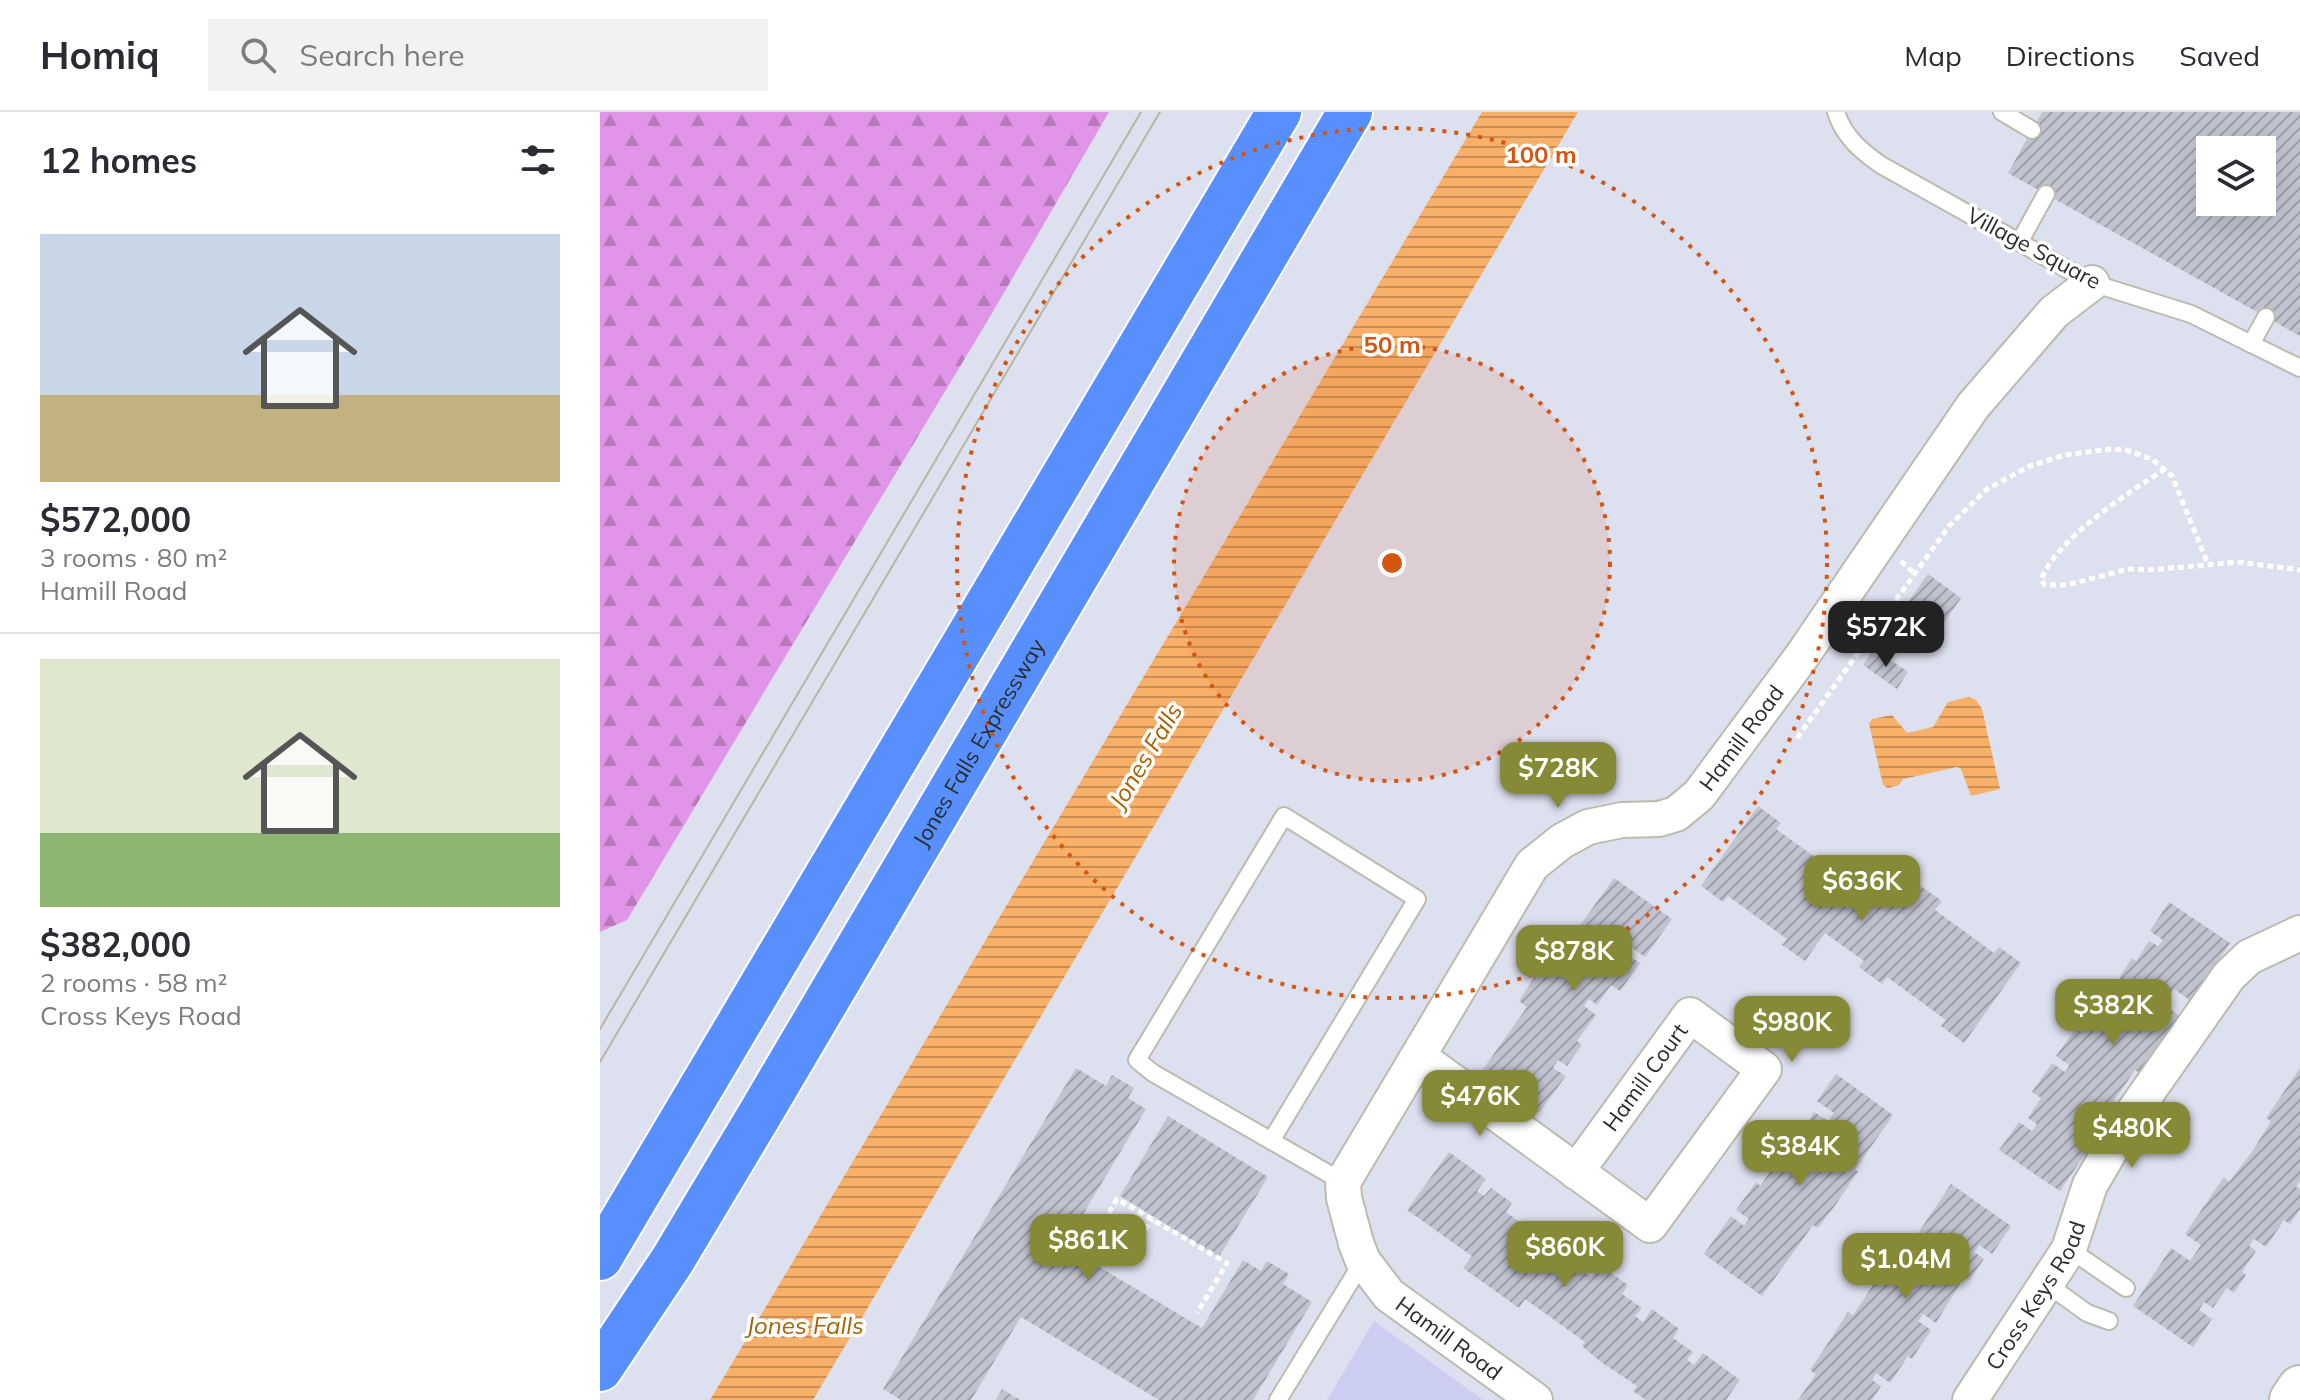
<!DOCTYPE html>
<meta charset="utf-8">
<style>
:root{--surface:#fff;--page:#f2f2f3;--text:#2b2b33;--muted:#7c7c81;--line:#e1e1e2;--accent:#868a36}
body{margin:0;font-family:Mulish,sans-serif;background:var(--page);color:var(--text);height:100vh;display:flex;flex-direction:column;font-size:30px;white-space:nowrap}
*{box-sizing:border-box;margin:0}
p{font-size:26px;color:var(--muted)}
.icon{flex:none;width:44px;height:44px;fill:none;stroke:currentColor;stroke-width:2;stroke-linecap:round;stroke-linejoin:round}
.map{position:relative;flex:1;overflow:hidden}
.drawer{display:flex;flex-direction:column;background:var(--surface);width:600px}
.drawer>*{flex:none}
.tools{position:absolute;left:1596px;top:24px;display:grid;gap:16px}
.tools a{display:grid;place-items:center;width:80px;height:80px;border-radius:0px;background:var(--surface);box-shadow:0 8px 32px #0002;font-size:40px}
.price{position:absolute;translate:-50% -68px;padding:0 18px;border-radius:16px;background:var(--accent);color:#fff;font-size:26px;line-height:52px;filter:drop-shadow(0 2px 4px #0008)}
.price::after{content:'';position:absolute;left:50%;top:48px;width:24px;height:18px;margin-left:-12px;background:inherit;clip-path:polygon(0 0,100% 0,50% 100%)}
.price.on{background:#222;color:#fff}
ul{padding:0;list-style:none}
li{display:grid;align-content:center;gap:16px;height:424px;padding:0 40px}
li+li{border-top:2px solid var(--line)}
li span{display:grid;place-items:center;height:248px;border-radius:0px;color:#555}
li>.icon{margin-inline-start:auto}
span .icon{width:144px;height:144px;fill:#fffc;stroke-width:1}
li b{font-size:34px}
h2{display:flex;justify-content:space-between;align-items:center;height:96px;padding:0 40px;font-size:34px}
header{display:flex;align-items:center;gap:48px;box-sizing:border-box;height:112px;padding:0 40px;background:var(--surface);border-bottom:2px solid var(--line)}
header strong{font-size:38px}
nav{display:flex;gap:44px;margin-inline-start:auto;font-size:28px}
.search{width:560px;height:72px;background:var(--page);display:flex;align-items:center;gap:20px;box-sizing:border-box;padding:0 28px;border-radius:0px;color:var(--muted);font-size:30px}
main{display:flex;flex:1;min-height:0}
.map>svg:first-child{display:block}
.education{fill:#cbcef1}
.forest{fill:url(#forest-firs)}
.water{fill:url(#water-rules)}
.building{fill:url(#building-hatch);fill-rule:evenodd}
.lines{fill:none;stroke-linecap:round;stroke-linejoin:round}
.lane-casing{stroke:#bbbcad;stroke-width:20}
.street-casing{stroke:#bbbcad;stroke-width:38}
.secondary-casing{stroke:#bbbcad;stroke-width:48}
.highway-casing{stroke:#fff;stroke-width:48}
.path{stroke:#fff;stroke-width:5;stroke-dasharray:6 4;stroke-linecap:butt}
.lane{stroke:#fff;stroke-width:16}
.street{stroke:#fff;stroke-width:34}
.secondary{stroke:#fff;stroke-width:44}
.highway{stroke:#578fff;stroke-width:44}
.tram{stroke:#b5b79f;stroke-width:2}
.ring{fill:none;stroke:#d5540f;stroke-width:4;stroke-dasharray:4 8}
.labels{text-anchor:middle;stroke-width:7;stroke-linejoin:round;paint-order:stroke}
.street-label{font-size:22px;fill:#2b2b2b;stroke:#fff}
.water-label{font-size:24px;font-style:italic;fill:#a86203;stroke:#fff}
.centre{fill:#d5540f;stroke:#fff;stroke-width:4}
.ring-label{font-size:24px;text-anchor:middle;font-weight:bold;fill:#d5540f;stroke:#fff;stroke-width:7;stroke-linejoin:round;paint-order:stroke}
</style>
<header>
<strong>Homiq</strong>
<div class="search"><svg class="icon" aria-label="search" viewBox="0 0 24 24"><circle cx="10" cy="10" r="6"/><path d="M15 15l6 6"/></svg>Search here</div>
<nav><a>Map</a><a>Directions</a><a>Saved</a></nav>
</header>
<main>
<section class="drawer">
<h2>12 homes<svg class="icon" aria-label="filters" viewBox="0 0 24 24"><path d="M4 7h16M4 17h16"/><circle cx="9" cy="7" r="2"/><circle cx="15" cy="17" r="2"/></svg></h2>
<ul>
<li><span style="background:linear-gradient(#c9d6e8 65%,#c2b280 0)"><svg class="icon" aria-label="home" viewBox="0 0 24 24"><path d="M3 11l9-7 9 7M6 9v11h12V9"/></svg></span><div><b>$572,000</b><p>3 rooms · 80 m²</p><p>Hamill Road</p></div></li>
<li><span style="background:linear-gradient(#dfe7d0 70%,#8fb573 0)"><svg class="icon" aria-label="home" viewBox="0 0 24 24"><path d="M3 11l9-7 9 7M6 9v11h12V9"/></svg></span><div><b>$382,000</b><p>2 rooms · 58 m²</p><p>Cross Keys Road</p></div></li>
</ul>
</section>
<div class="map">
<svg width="1700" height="1288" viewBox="0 0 1700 1288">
<defs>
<pattern id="forest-firs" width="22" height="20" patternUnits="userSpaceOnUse" patternTransform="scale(2)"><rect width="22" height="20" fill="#e095e9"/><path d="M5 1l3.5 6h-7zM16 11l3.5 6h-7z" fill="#b67abd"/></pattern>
<pattern id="water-rules" width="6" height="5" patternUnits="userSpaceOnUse" patternTransform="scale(2)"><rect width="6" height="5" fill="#f8b068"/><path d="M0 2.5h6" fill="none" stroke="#c98f56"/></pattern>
<pattern id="building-hatch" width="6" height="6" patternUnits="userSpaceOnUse" patternTransform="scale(2)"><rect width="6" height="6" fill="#c1c4d0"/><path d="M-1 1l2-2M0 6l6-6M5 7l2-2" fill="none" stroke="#9d9fa9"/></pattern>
</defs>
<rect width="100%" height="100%" fill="#dde0ee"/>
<!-- education -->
<polygon class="education" points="774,1209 883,1288 727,1288"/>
<!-- forest -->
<polygon class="forest" points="0,0 509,0 391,203 27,808 0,820"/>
<!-- water -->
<g class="water">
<polygon points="882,0 978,0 213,1288 110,1288"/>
<polygon points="1369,585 1376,588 1382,597 1400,677 1371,684 1361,657 1357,655 1303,667 1299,673 1288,676 1283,673 1269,612 1272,607 1292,603 1307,621 1333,615 1348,590"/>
</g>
<!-- building -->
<g class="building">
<path d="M1442,0H1700V224L1408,61ZM1610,38H1662V90H1610Z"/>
<polygon points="1328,462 1361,486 1337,521 1303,497"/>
<polygon points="1274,537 1308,560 1297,577 1263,553"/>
<polygon points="1158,694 1181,711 1176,717 1236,760 1241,754 1261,768 1271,753 1312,782 1319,773 1342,789 1335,798 1394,841 1399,835 1421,851 1364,931 1341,914 1346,908 1287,865 1282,872 1259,855 1264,849 1225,821 1205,849 1182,833 1187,827 1128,784 1123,790 1101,774"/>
<polygon points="1014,766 1072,807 1045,845 1032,836 1028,843 1040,851 1020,879 1011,873 997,893 989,887 986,891 984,894 996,903 977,929 982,933 967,954 958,948 953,956 966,964 939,1001 881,960 927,895 919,889 936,862 959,834 963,837"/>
<polygon points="1569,790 1630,831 1591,889 1574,877 1564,893 1581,905 1541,962 1535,958 1494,1018 1499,1022 1460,1079 1399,1038 1419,1010 1432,1019 1437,1012 1428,1006 1441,986 1432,980 1452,951 1465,960 1468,956 1469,953 1456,944 1476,916 1482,920 1500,893 1513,901 1518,895 1509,889 1522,868 1519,866 1532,846 1536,849 1549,829 1558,834 1563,828 1550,819"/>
<polygon points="476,956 506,974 512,963 534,976 528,986 546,997 464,1134 602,1216 643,1148 661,1159 667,1149 689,1162 683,1172 712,1190 653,1288 559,1288 421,1205 371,1288 301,1288 283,1277"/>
<polygon points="1700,956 1700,1069 1696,1075 1700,1077 1700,1097 1690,1112 1684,1108 1666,1135 1654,1127 1649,1134 1656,1139 1642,1160 1646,1163 1634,1181 1627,1176 1613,1196 1604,1190 1599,1198 1612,1207 1593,1235 1533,1194 1571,1136 1590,1149 1601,1133 1585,1122 1624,1065 1629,1070 1652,1040 1671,1009 1666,1006"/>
<polygon points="1236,962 1293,1003 1255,1058 1258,1059 1237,1091 1218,1116 1213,1113 1162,1184 1104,1142 1131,1104 1144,1114 1149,1107 1136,1098 1156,1070 1160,1074 1179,1047 1192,1056 1197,1049 1188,1043 1214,1000 1228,1009 1234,1001 1217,989"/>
<polygon points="568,1004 668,1065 619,1145 520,1084"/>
<polygon points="849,1040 886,1067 877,1079 884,1084 891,1076 912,1091 906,1100 932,1119 923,1131 930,1136 936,1127 956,1141 966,1128 993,1148 985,1161 992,1165 1000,1153 1028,1173 1022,1182 1042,1196 1035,1204 1043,1210 1052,1197 1079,1217 1073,1226 1093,1240 1087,1248 1094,1253 1103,1241 1140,1268 1126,1288 1046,1288 1033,1279 1037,1274 1001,1250 982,1234 985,1230 960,1212 925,1187 919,1196 863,1156 872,1144 807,1098"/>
<polygon points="1351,1072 1411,1114 1392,1142 1379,1133 1374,1140 1384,1147 1369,1169 1364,1165 1336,1211 1323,1202 1318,1209 1331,1218 1312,1247 1308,1244 1290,1271 1276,1261 1272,1268 1281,1274 1272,1288 1198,1288 1216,1262 1210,1258 1230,1228 1248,1200 1253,1203 1294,1142 1309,1152 1320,1135 1312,1130"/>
<polygon points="402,1277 420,1288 396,1288"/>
</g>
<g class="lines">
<!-- lane casing -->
<g class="lane-casing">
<g id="lane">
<path d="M1236,0C1244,25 1261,39 1281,53L1492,171L1591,202L1700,256"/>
<polyline points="1402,0 1432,18"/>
<polyline points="1420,129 1446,82"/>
<polyline points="1651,232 1666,205"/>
<polyline points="671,1029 817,787 684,704 537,948 553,961 743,1070"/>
<polyline points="1469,1137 1526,1176"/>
<polyline points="1447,1172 1487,1201 1509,1209"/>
<polyline points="678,1288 763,1149"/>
</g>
</g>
<!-- street casing -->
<g class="street-casing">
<g id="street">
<polyline points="819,945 1050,1113 1164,957 1090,903 976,1060"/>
<path id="s1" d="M935,1288L789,1183L763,1149L756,1131L744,1086L743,1070L932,753L962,729L988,715L1022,708L1059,707L1076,702L1099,683L1202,544L1373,294L1454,200L1492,171"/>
<path id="s2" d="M1370,1288L1469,1137L1490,1073L1530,1005L1629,864L1649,845L1700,821"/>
</g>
</g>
<!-- secondary casing -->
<g class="secondary-casing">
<polyline id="secondary" points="1692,1288 1700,1276"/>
</g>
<!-- highway casing -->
<g class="highway-casing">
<g id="highway">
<polyline points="0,1146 679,0"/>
<path id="s3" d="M0,1257L72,1149L160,1002L750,0"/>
</g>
</g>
<!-- path -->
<g class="path">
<path d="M1565,357C1528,381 1457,426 1441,468L1445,473H1467L1528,457L1549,458L1639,450L1700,458"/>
<polyline points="1301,449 1315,462"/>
<polyline points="1197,626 1349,414 1387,377 1430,354 1465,343 1511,337 1526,338 1552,347 1572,364 1608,452"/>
<polyline points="540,1126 552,1107"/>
<polyline points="489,1135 517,1087 627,1151 597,1201"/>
</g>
<!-- lane -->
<use href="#lane" class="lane"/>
<!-- street -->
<use href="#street" class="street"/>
<!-- secondary -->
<use href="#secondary" class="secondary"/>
<!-- highway -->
<use href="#highway" class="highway"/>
<!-- tram -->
<g class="tram">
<polyline points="0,917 541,0"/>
<polyline points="0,950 560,0"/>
</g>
</g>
<!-- distance rings -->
<circle cx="792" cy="451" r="218" fill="#d5540f" fill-opacity=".12"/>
<g class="ring">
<circle cx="792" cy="451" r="218"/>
<circle cx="792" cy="451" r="435"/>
</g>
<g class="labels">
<!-- street labels -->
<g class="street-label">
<text transform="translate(1434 136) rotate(28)" y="8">Village Square</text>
<text dy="8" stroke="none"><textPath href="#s1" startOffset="932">Hamill Road</textPath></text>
<text dy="8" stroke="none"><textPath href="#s3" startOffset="732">Jones Falls Expressway</textPath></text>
<text transform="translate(1045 965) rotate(-54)" y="8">Hamill Court</text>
<text dy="8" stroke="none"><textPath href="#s2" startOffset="124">Cross Keys Road</textPath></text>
<text transform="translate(849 1226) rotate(36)" y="8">Hamill Road</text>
</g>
<!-- water labels -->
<g class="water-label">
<text transform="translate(546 644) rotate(-59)" y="8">Jones Falls</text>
<text x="205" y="1222">Jones Falls</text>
</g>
</g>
<circle cx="792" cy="451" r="12" class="centre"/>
<g class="ring-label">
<text x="941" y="51">100 m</text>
<text x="792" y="241">50 m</text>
</g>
</svg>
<div class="tools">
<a><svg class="icon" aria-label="layers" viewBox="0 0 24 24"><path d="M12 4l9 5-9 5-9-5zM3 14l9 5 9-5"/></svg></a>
</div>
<b class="price on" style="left:1286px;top:557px">$572K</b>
<b class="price" style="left:958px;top:698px">$728K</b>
<b class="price" style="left:1262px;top:811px">$636K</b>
<b class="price" style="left:974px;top:881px">$878K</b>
<b class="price" style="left:1513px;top:935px">$382K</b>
<b class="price" style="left:1192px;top:952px">$980K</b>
<b class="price" style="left:880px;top:1026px">$476K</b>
<b class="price" style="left:1532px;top:1058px">$480K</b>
<b class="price" style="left:1200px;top:1076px">$384K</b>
<b class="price" style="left:488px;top:1170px">$861K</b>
<b class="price" style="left:965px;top:1177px">$860K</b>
<b class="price" style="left:1306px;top:1189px">$1.04M</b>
</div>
</main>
